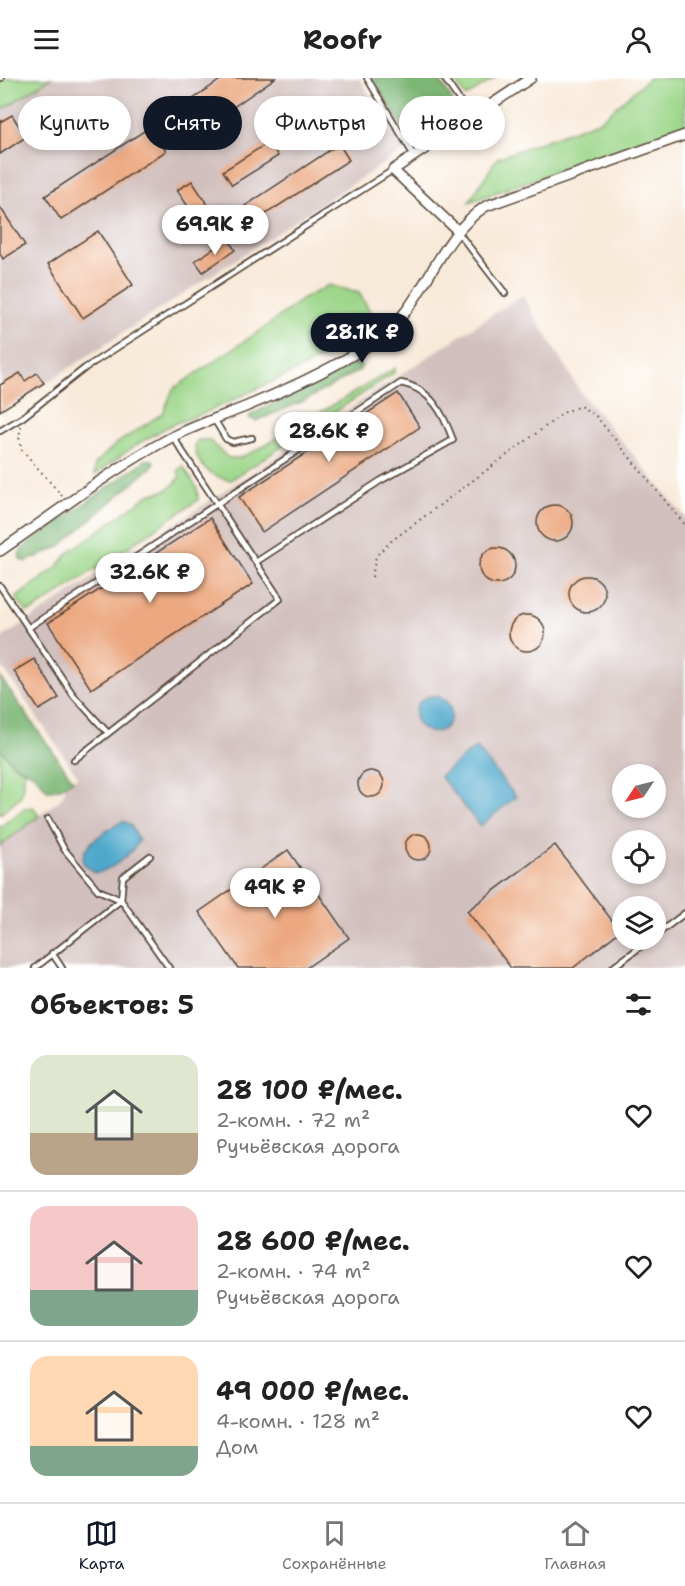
<!DOCTYPE html>
<html lang="ru">
<meta charset="utf-8">
<style>
:root{--surface:#fff;--page:#f6f6f6;--text:#222;--muted:#767676;--line:#e0e0e0;--accent:#111827}
body{margin:0;font-family:"Shantell Sans",sans-serif;background:var(--page);color:var(--text);height:100vh;display:flex;flex-direction:column;font-size:22px;white-space:nowrap}
*{box-sizing:border-box;margin:0}
p{font-size:20px;color:var(--muted)}
.icon{flex:none;width:33px;height:33px;fill:none;stroke:currentColor;stroke-width:2;stroke-linecap:round;stroke-linejoin:round}
.map{position:relative;height:890px;overflow:hidden}
.sheet{display:flex;flex-direction:column;background:var(--surface);flex:1}
.sheet>*{flex:none}
.top-card{position:absolute;left:18px;top:18px;width:650px;height:54px;display:flex;gap:12px}
.needle{width:39px;rotate:235deg}
.buttons{position:absolute;left:612px;top:686px;display:grid;gap:12px}
.buttons a{display:grid;place-items:center;width:54px;height:54px;border-radius:50%;background:var(--surface);box-shadow:0 3px 9px #0003;font-size:30px}
.price{position:absolute;translate:-50% -51px;padding:0 14px;border-radius:21px;background:#fff;color:#222;font-size:20px;line-height:39px;filter:drop-shadow(0 2px 3px #0008)}
.price::after{content:'';position:absolute;left:50%;top:36px;width:18px;height:14px;margin-left:-9px;background:inherit;clip-path:polygon(0 0,100% 0,50% 100%)}
.price.current{background:var(--accent);color:#fff}
ul{padding:0;list-style:none}
li{display:flex;align-items:center;gap:18px;height:150px;padding:0 30px}
li+li{border-top:2px solid var(--line)}
li span{display:grid;place-items:center;flex:none;width:168px;height:120px;border-radius:18px;color:#555}
li>.icon{margin-inline-start:auto}
span .icon{width:72px;height:72px;fill:#fffc;stroke-width:1}
li b{font-size:26px}
h2{display:flex;justify-content:space-between;align-items:center;height:72px;padding:0 30px;font-size:26px}
.pill{padding:0 21px;border-radius:27px;background:var(--surface);box-shadow:0 3px 9px #0003;font-size:21px;line-height:54px}
.pill.current{background:var(--accent);color:#fff}
header{display:flex;justify-content:space-between;align-items:center;height:78px;padding:0 30px;background:var(--surface);font-size:27px;font-weight:700}
.menu{display:flex;justify-content:space-around;align-items:center;height:84px;border-top:2px solid var(--line);background:var(--surface);font-size:16px;color:var(--muted)}
.menu a{display:grid;justify-items:center;gap:3px}
.menu .current{color:var(--accent)}
.map>svg:first-child{display:block}
.industrial{fill:#d1c0bd;fill-rule:evenodd}
.green{fill:#9bd588;stroke:#6b8053;stroke-width:1.5}
.forest{fill:#7cb674;stroke:#5c7049;stroke-width:1.5}
.water{fill:#4ea7cb;stroke:#446874;stroke-width:1.5}
.building{fill:#eca880}
.lines{fill:none;stroke-linecap:round;stroke-linejoin:round}
.lane-casing{stroke:#57473a;stroke-width:8}
.street-casing{stroke:#57473a;stroke-width:12}
.path{stroke:#57473a;stroke-width:2;stroke-dasharray:1.5 4.5;stroke-linecap:butt}
.lane{stroke:#fff;stroke-width:4.5}
.street{stroke:#fff;stroke-width:9}
</style>
<header><svg class="icon" aria-label="menu" viewBox="0 0 24 24"><path d="M4 6h16M4 12h16M4 18h16"/></svg>Roofr<svg class="icon" aria-label="person" viewBox="0 0 24 24"><circle cx="12" cy="8" r="4"/><path d="M4 21q1-7 8-7t8 7"/></svg></header>
<div class="map">
<svg width="685" height="890" viewBox="0 0 685 890">
<rect width="100%" height="100%" fill="#fff"/>
<filter id="ink" filterUnits="userSpaceOnUse"><feTurbulence type="fractalNoise" baseFrequency=".0167" numOctaves="2"/><feDisplacementMap in="SourceGraphic" scale="12" xChannelSelector="R" yChannelSelector="G"/><feConvolveMatrix kernelMatrix="1 2 1 2 8 2 1 2 1" color-interpolation-filters="sRGB"/></filter>
<filter id="wash" filterUnits="userSpaceOnUse"><feTurbulence type="fractalNoise" baseFrequency=".008" numOctaves="4" result="noise"/><feDisplacementMap in="SourceGraphic" scale="24" xChannelSelector="R" yChannelSelector="G"/><feGaussianBlur stdDeviation="1.35" result="paint"/><feColorMatrix in="noise" values="0 0 0 0 0 0 0 0 0 0 0 0 0 0 0 0 0 1.4 0 .05"/><feComposite in="paint" operator="in"/></filter>
<g filter="url(#wash)">
<rect width="100%" height="100%" fill="#f8ead9"/>
<!-- industrial -->
<g class="industrial">
<polygon points="51,0 359,0 404,72 0,335 0,33"/>
<path d="M522,217L581,315L685,439V890H0V768L62,720L66,708L78,698L0,586V561ZM622,696H656V729H622ZM622,762H656V795H622ZM622,828H656V861H622Z"/>
</g>
<!-- green -->
<g class="green">
<polygon points="0,0 51,0 0,33"/>
<polygon points="453,0 495,0 466,19"/>
<polygon points="649,0 685,0 685,48 469,124 497,80 601,42"/>
<polygon points="329,207 359,215 378,247 306,288 207,334 171,347 136,367 95,397 95,386 116,366 163,335 173,311 267,248 301,222"/>
<path d="M395,290L394,295L231,402C212,401 194,385 195,366L198,362H209L228,380H239L259,371Z"/>
<path d="M183,388L197,410L198,422L34,532L27,534L16,520L57,489L69,474L150,416C165,414 171,411 180,399L178,392Z"/>
<polygon points="0,671 13,686 25,693 21,718 0,736"/>
<polygon points="33,729 39,738 0,768 0,749 26,730"/>
</g>
<!-- forest -->
<g class="forest">
<polygon points="373,0 438,0 456,28 414,57 403,51"/>
<polygon points="356,285 361,287 360,292 304,323 256,343 249,340 250,337"/>
<polygon points="146,382 153,382 154,387 59,469 25,484 20,481 19,476 25,468"/>
<path d="M0,599L73,702C64,709 59,712 47,712L34,696L13,686L0,671Z"/>
</g>
<!-- water -->
<g class="water">
<circle cx="433" cy="636" r="18"/>
<polygon points="476,669 516,719 480,748 440,698"/>
<path d="M122,743L130,746L139,763C131,776 110,794 95,795L83,785C80,765 107,754 122,743Z"/>
</g>
<g id="blocks">
<!-- building -->
<g class="building">
<polygon points="223,0 275,0 196,55 179,31"/>
<polygon points="12,37 26,59 0,76 0,44"/>
<polygon points="150,49 166,73 61,142 45,118"/>
<polygon points="269,64 278,78 232,107 223,93"/>
<polygon points="339,66 349,82 249,147 239,132"/>
<polygon points="192,103 213,135 199,145 177,112"/>
<polygon points="0,129 25,167 3,181 0,176"/>
<polygon points="98,153 133,207 83,240 48,186"/>
<polygon points="228,161 235,172 203,194 195,183"/>
<polygon points="20,295 25,303 37,295 44,305 0,333 0,307"/>
<polygon points="398,315 420,349 262,454 239,419"/>
<circle cx="555" cy="445" r="18"/>
<polygon points="210,440 253,506 91,611 48,545"/>
<circle cx="497" cy="488" r="18"/>
<circle cx="587" cy="516" r="18"/>
<circle cx="527" cy="555" r="18"/>
<polygon points="34,581 59,620 39,632 14,593"/>
<circle cx="371" cy="706" r="13"/>
<circle cx="418" cy="769" r="13"/>
<polygon points="555,767 620,853 573,890 511,890 467,833"/>
<polygon points="288,772 349,860 306,890 238,890 199,834"/>
</g>
</g>
</g>
<g filter="url(#ink)">
<use href="#blocks" fill-opacity="0" stroke="#57473a" stroke-width="1.5"/>
<g class="lines">
<!-- lane casing -->
<g class="lane-casing">
<g id="lane">
<polyline points="0,0 1,0"/>
<polyline points="367,0 413,76"/>
<polyline points="444,0 471,39"/>
<polyline points="457,153 505,215"/>
<polyline points="214,341 226,361 233,364 252,360"/>
<polyline points="0,353 23,339 85,290 393,92"/>
<polyline points="0,508 74,618 108,655"/>
<path d="M28,550L401,305C431,311 443,335 453,362L380,403L256,484"/>
<polyline points="74,682 280,521 173,359"/>
<polyline points="48,741 64,771 98,812 121,822 123,799 150,778"/>
<polyline points="656,857 685,835"/>
<polyline points="52,875 62,890"/>
<polyline points="35,890 121,822 169,890"/>
<polyline points="612,890 651,861"/>
</g>
</g>
<!-- street casing -->
<g class="street-casing">
<g id="street">
<polyline points="457,152 393,92 531,0"/>
<path d="M0,473C56,435 110,392 170,360C194,348 220,339 245,329C289,311 335,290 375,263C425,230 435,161 486,128L685,57"/>
</g>
</g>
<!-- path -->
<g class="path">
<polyline points="21,348 19,359 22,372 63,419"/>
<polyline points="372,499 376,478 390,464 565,334 580,328 595,337 685,447"/>
</g>
<!-- lane -->
<use href="#lane" class="lane"/>
<!-- street -->
<use href="#street" class="street"/>
</g>
</g>
</svg>
<div class="buttons">
<a><svg class="needle" viewBox="-14 -14 28 28"><path d="M0-13l5 13h-10z" fill="#e53935"/><path d="M0 13l5-13h-10z" fill="#767676"/></svg></a>
<a><svg class="icon" aria-label="locate" viewBox="0 0 24 24"><circle cx="12" cy="12" r="6"/><path d="M12 2v4M12 18v4M2 12h4M18 12h4"/></svg></a>
<a><svg class="icon" aria-label="layers" viewBox="0 0 24 24"><path d="M12 4l9 5-9 5-9-5zM3 14l9 5 9-5"/></svg></a>
</div>
<b class="price" style="left:215px;top:178px">69.9K ₽</b>
<b class="price current" style="left:362px;top:286px">28.1K ₽</b>
<b class="price" style="left:329px;top:385px">28.6K ₽</b>
<b class="price" style="left:150px;top:526px">32.6K ₽</b>
<b class="price" style="left:275px;top:841px">49K ₽</b>
<div class="top-card">
<a class="pill">Купить</a>
<a class="pill current">Снять</a>
<a class="pill">Фильтры</a>
<a class="pill">Новое</a>
</div>
</div>
<section class="sheet">
<h2>Объектов: 5<svg class="icon" aria-label="filters" viewBox="0 0 24 24"><path d="M4 7h16M4 17h16"/><circle cx="9" cy="7" r="2"/><circle cx="15" cy="17" r="2"/></svg></h2>
<ul>
<li><span style="background:linear-gradient(#dfe7d0 65%,#b9a48a 0)"><svg class="icon" aria-label="home" viewBox="0 0 24 24"><path d="M3 11l9-7 9 7M6 9v11h12V9"/></svg></span><div><b>28 100 ₽/мес.</b><p>2-комн. · 72 m²</p><p>Ручьёвская дорога</p></div><svg class="icon" aria-label="heart" viewBox="0 0 24 24"><path d="M12 20l-8-8c-3-5 5-10 8-4 3-6 11-1 8 4z"/></svg></li>
<li><span style="background:linear-gradient(#f6c9c9 70%,#7fa58c 0)"><svg class="icon" aria-label="home" viewBox="0 0 24 24"><path d="M3 11l9-7 9 7M6 9v11h12V9"/></svg></span><div><b>28 600 ₽/мес.</b><p>2-комн. · 74 m²</p><p>Ручьёвская дорога</p></div><svg class="icon" aria-label="heart" viewBox="0 0 24 24"><path d="M12 20l-8-8c-3-5 5-10 8-4 3-6 11-1 8 4z"/></svg></li>
<li><span style="background:linear-gradient(#ffd9b3 75%,#7fa58c 0)"><svg class="icon" aria-label="home" viewBox="0 0 24 24"><path d="M3 11l9-7 9 7M6 9v11h12V9"/></svg></span><div><b>49 000 ₽/мес.</b><p>4-комн. · 128 m²</p><p>Дом</p></div><svg class="icon" aria-label="heart" viewBox="0 0 24 24"><path d="M12 20l-8-8c-3-5 5-10 8-4 3-6 11-1 8 4z"/></svg></li>
</ul>
</section>
<nav class="menu">
<a class="current"><svg class="icon" aria-label="map" viewBox="0 0 24 24"><path d="M3 6l6-2 6 2 6-2v14l-6 2-6-2-6 2zM9 4v14M15 6v14"/></svg>Карта</a>
<a><svg class="icon" aria-label="saved" viewBox="0 0 24 24"><path d="M7 4h10v16l-5-4-5 4z"/></svg>Сохранённые</a>
<a><svg class="icon" aria-label="home" viewBox="0 0 24 24"><path d="M3 11l9-7 9 7M6 9v11h12V9"/></svg>Главная</a>
</nav>
